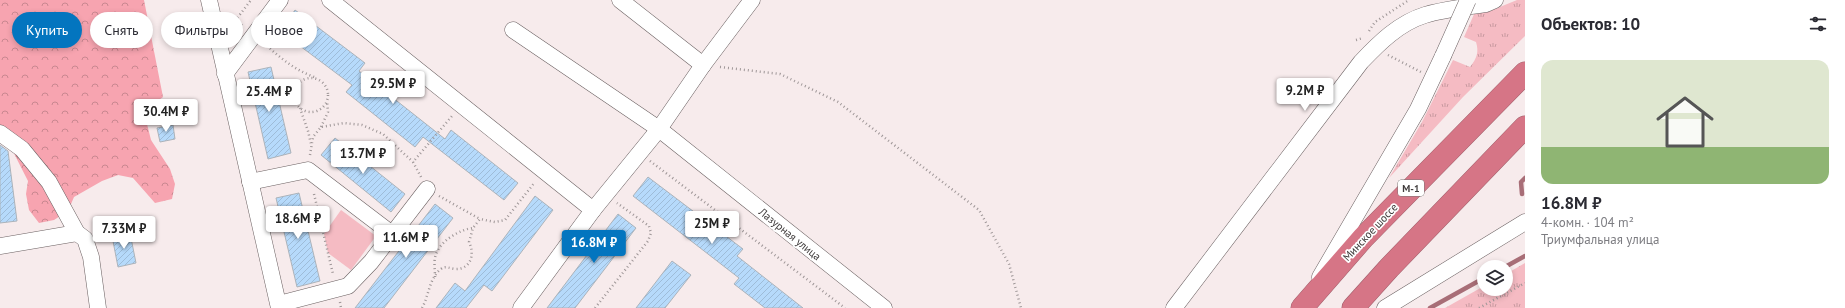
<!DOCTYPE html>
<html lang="ru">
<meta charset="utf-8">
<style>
:root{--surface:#fff;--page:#f7f7f7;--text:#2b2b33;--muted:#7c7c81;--accent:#0375bf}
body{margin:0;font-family:"PT Sans",sans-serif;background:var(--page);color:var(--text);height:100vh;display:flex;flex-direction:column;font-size:15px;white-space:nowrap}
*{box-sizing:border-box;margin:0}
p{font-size:13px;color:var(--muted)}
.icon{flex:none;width:22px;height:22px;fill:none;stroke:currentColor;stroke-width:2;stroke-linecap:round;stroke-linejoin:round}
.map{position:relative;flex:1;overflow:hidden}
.drawer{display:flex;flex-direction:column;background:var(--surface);width:320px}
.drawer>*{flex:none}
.hud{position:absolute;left:12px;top:12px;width:380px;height:36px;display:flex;gap:8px}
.controls{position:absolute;left:1477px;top:260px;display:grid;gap:8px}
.controls a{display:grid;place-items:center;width:36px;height:36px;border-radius:50%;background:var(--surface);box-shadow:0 2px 6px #0003;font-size:20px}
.price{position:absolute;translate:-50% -34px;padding:0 9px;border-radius:4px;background:#fff;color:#222;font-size:13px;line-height:26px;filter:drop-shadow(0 1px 2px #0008)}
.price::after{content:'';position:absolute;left:50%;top:24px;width:12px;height:9px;margin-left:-6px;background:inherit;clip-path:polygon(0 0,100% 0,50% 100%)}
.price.selected{background:var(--accent);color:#fff}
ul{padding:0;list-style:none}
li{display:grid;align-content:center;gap:8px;height:212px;padding:0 16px}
li span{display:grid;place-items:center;height:124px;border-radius:12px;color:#555}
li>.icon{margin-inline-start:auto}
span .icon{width:72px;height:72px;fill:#fffc;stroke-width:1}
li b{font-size:17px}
h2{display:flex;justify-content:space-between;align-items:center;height:48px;padding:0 16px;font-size:17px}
.chip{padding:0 14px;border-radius:18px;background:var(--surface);box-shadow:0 2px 6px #0003;font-size:14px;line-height:36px}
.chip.selected{background:var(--accent);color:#fff}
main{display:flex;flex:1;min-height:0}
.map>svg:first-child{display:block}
.grass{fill:url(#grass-tufts)}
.forest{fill:url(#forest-crowns)}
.green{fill:#f5bbc3}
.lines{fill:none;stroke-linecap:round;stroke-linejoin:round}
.stream{stroke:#a86e77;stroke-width:4.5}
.building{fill:url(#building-hatch);stroke:#acb3ba}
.minor-casing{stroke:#6b6162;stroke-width:17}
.highway-casing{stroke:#a1616c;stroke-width:23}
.path{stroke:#9e9697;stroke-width:2.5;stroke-dasharray:1 3;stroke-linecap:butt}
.minor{stroke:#fff;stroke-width:16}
.highway{stroke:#d67586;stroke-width:22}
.minor-bridge-casing{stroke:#6b6162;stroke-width:17;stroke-linecap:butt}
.minor-bridge{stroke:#fff;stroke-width:16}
.labels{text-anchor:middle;stroke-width:3.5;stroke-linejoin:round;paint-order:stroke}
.shield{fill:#fff;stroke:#797676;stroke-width:1}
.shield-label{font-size:10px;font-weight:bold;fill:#3f3b3b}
.street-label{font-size:11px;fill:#3f3b3b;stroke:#fff}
</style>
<main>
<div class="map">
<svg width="1525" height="308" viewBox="0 0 1525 308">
<defs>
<pattern id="grass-tufts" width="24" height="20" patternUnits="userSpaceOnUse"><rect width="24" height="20" fill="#f5bbc3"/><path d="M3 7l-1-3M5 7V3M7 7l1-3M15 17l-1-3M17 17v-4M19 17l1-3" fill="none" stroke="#c899a0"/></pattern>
<pattern id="forest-crowns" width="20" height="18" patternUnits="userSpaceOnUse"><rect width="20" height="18" fill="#f7a4b0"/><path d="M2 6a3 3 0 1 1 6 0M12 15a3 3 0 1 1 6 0" fill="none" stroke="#c98790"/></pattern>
<pattern id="building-hatch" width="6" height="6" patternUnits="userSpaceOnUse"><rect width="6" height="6" fill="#b6dafb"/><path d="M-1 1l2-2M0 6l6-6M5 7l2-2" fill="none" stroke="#9ebcd8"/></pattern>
</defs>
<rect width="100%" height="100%" fill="#f7ebec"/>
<!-- grass -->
<g class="grass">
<path d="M1517,0H1525V36L1463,97L1389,178L1422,122L1453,60L1470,67C1477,58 1479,52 1476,42L1464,37L1475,12L1495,9Z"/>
<polygon points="1525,263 1525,308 1445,308 1484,286 1484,289 1506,289 1506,274"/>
</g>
<!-- forest -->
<polygon class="forest" points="0,0 144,0 163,97 149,107 147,124 151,140 170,169 175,184 172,199 155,203 133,178 118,175 102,181 74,197 68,211 54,220 39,223 29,210 26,194 28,181 0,126"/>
<!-- green -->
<polygon class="green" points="341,210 376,236 351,270 328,253 324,234"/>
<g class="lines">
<!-- stream -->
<g class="stream">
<polyline points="1522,194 1521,182 1525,178"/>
<polyline points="1505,267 1525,256"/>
<polyline points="1430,308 1484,278"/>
</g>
</g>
<!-- building -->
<g class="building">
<polygon points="295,10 365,63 359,71 445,139 451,130 518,183 504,200 423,137 415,147 346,92 352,85 280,31"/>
<polygon points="271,67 291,153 268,159 248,72"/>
<polygon points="173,125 175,139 160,142 157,128"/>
<polygon points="335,138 405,194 391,212 321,155"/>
<polygon points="0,145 8,151 17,221 0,223"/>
<polygon points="648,177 743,249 737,256 803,308 765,308 734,284 739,278 633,196"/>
<polygon points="299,193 320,281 297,287 276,198"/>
<polygon points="535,196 553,210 492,291 484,285 466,308 436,308 455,283 465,291"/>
<polygon points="435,204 453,218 384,308 355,308"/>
<polygon points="618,214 636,228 575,308 547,308"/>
<polygon points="130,233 136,263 118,267 112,236"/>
<polygon points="672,261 691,275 665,308 636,308"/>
</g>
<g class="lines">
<!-- minor casing -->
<g class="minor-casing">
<g id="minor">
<polyline points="209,0 279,308"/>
<polyline points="330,0 593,210"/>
<polyline points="620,0 703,65"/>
<polyline points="513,30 659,129 884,308"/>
<polyline points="225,74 280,0"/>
<polyline points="0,133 22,149 49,182 77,233 85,239 91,257 98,308"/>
<polyline points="250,182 308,170 392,234"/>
<polyline points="0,246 77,233"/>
<polyline points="1320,277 1418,109 1443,56"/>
<polyline points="279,304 348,286 371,262 427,189"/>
<polyline points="521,308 593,210 659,129 703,65 752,0"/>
<path d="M1174,308L1361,62C1379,43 1399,23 1425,15C1445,9 1466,7 1486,4L1495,0"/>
<polyline points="1385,308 1525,222"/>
</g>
</g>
<!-- highway casing -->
<g class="highway-casing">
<g id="highway">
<polyline points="1302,308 1363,238 1525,73"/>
<polyline points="1353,308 1389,268 1525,127"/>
</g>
</g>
<!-- path -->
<g class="path">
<polyline points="228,16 243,26"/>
<polyline points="235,21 251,0"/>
<polyline points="1369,31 1375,22 1409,0"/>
<polyline points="1356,40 1363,38"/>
<path d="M264,43C280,58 296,71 317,78"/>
<polyline points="1388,55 1421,72"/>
<polyline points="720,67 780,74 838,102 979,210 1009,264 1021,308"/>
<circle cx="311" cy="95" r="17"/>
<polyline points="300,108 308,131 311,144"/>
<polyline points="321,127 328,112 327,101"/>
<polyline points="310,155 313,137 321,127 344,123 362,125 383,134 413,162"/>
<polyline points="650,161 845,308"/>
<polyline points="421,177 413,162 452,116"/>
<polyline points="314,194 333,274"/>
<polyline points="439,196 480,219"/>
<path d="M435,277C435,269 433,259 437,252C442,240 461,229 473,228"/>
<polyline points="340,302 341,308"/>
<path d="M422,308C429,296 429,278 441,269C446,265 450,269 456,269C471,269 475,254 469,242L473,228L480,219L495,222L505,220L535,182"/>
<polyline points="595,308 648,241 651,233 649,226 617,203"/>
<polyline points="1479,308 1525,283"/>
</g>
<!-- minor -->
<use href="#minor" class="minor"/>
<!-- highway -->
<use href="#highway" class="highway"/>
<!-- minor-bridge casing -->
<g class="minor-bridge-casing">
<polyline id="minor-bridge" points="1443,56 1468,0"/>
</g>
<!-- minor-bridge -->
<use href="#minor-bridge" class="minor-bridge"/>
</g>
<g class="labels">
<!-- shield labels -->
<rect class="shield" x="1398" y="180" width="26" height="16" rx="3"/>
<g class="shield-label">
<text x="1411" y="192">М-1</text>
</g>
<!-- street labels -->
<g class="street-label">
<text transform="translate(1370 232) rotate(-47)" y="4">Минское шоссе</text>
<text transform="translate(790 234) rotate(39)" y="4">Лазурная улица</text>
</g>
</g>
</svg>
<div class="controls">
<a><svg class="icon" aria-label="layers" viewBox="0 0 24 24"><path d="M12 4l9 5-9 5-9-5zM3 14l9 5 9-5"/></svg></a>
</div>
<b class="price" style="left:393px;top:105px">29.5M ₽</b>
<b class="price" style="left:1305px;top:112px">9.2M ₽</b>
<b class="price" style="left:269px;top:113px">25.4M ₽</b>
<b class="price" style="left:166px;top:133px">30.4M ₽</b>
<b class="price" style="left:363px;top:175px">13.7M ₽</b>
<b class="price" style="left:298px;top:240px">18.6M ₽</b>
<b class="price" style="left:712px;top:245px">25M ₽</b>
<b class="price" style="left:124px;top:250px">7.33M ₽</b>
<b class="price" style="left:406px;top:259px">11.6M ₽</b>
<b class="price selected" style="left:594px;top:264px">16.8M ₽</b>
<div class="hud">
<a class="chip selected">Купить</a>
<a class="chip">Снять</a>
<a class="chip">Фильтры</a>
<a class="chip">Новое</a>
</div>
</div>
<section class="drawer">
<h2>Объектов: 10<svg class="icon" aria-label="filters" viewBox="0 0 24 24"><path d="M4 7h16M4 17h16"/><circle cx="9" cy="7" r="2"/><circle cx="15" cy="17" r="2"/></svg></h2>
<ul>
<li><span style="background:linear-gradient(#dfe7d0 70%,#8fb573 0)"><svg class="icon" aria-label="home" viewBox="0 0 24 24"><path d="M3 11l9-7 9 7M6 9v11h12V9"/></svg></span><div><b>16.8M ₽</b><p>4-комн. · 104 m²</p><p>Триумфальная улица</p></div></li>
</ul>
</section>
</main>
